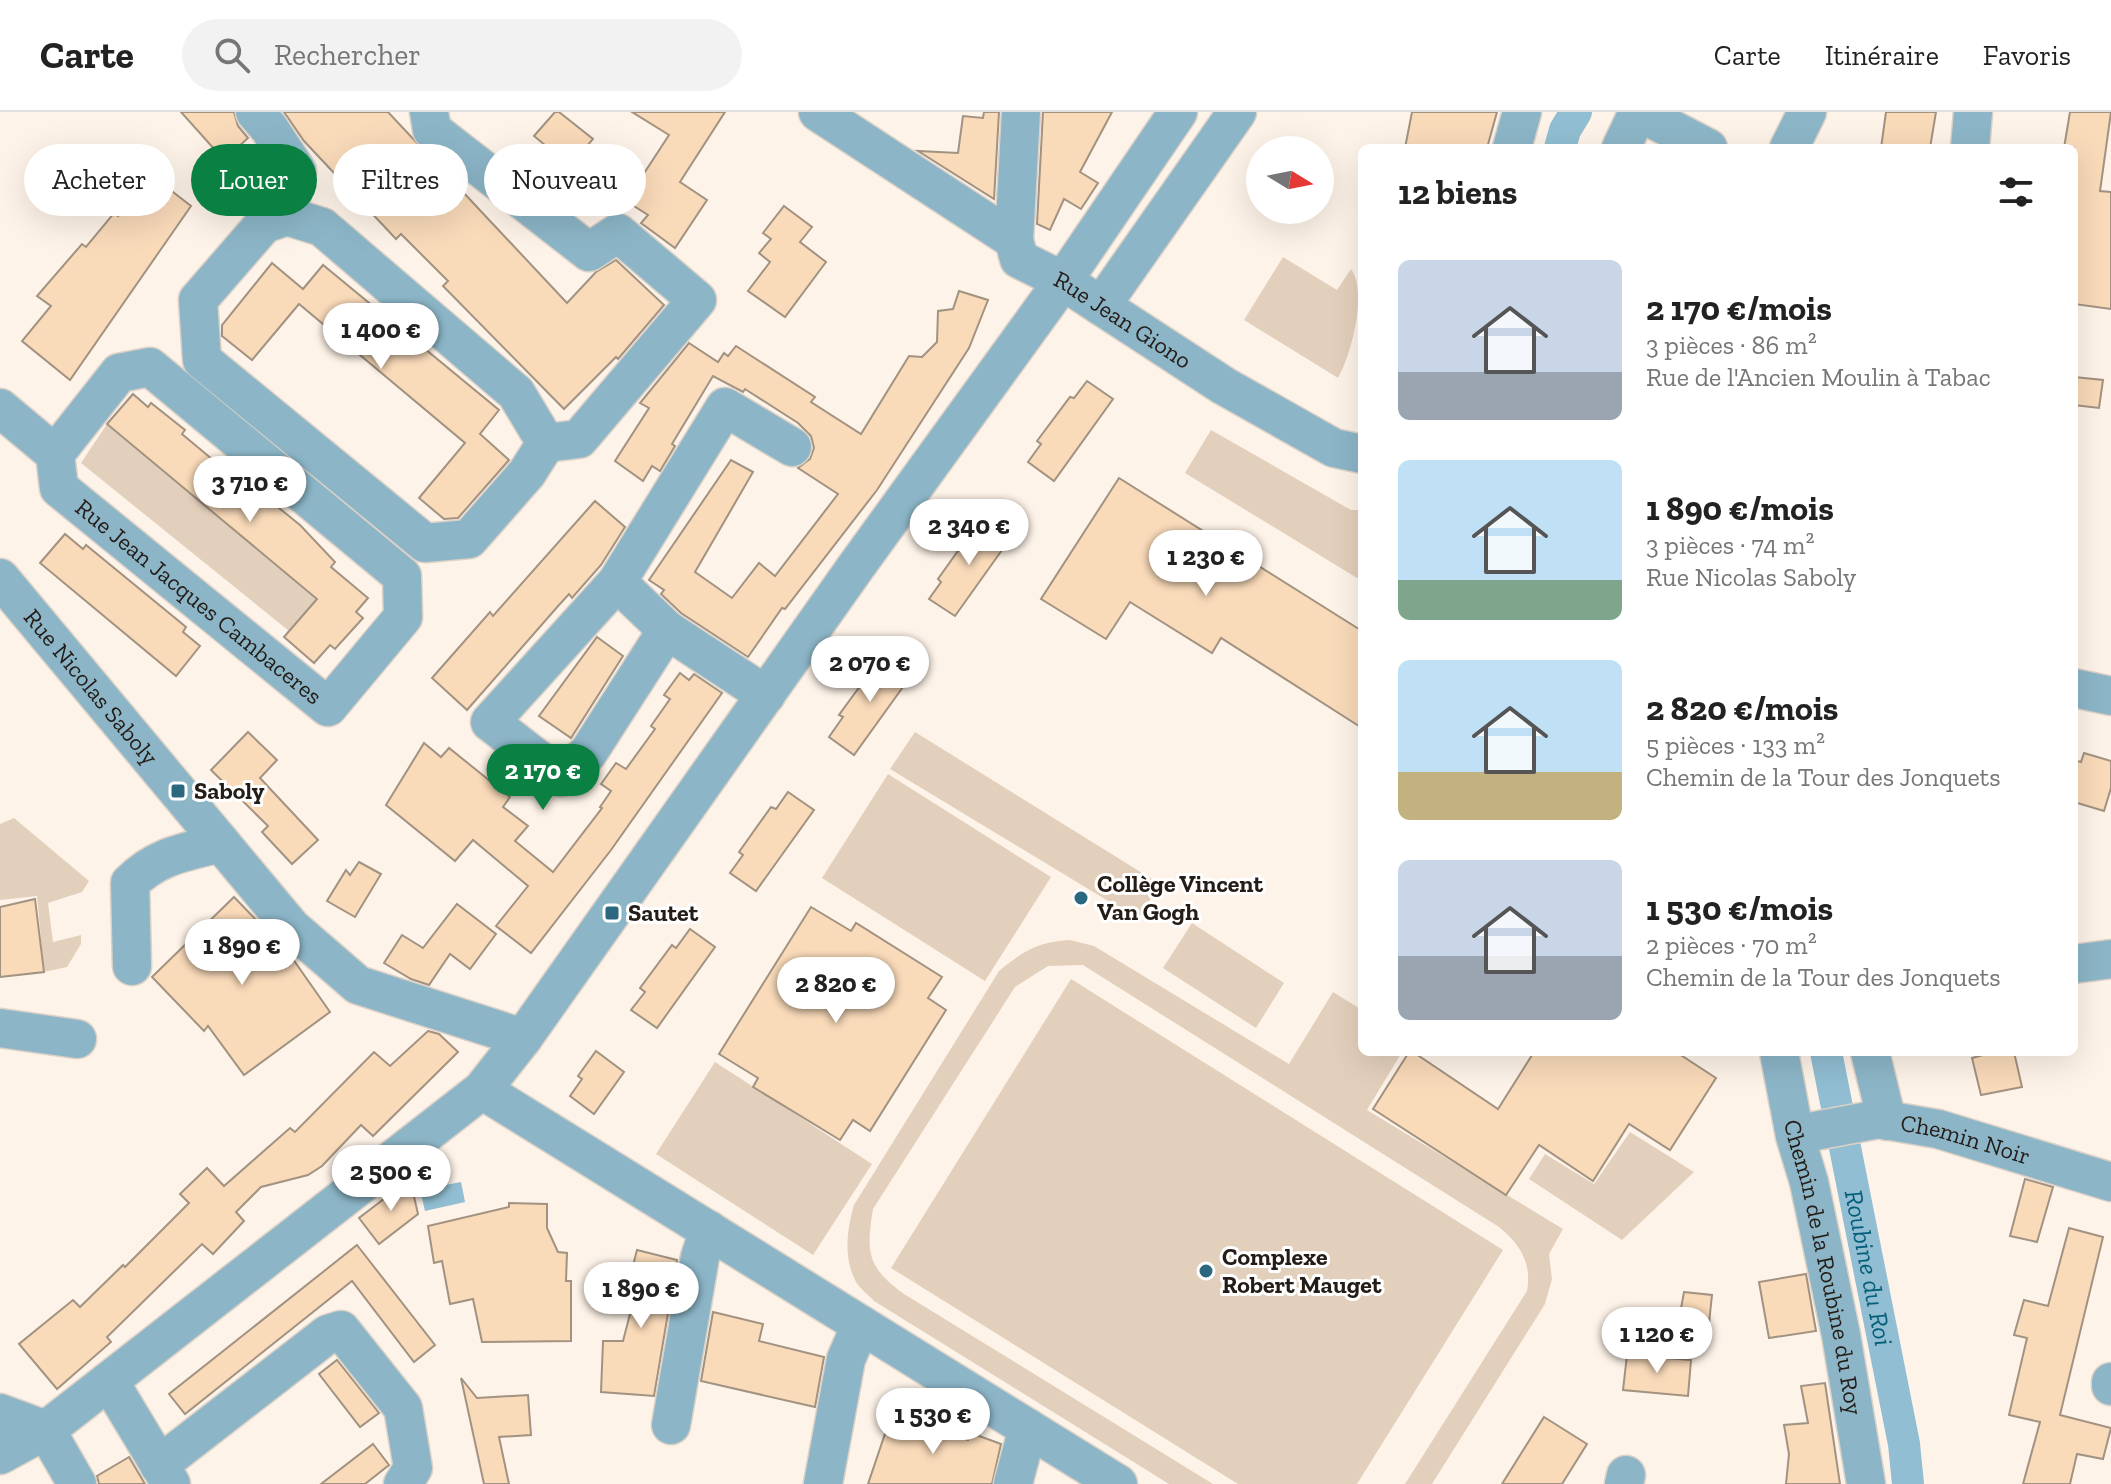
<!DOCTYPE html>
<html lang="fr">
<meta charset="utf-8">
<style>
:root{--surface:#fff;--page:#f2f2f2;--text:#222;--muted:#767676;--line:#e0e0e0;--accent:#0b8043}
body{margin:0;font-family:"Zilla Slab",serif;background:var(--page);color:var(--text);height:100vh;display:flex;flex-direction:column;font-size:30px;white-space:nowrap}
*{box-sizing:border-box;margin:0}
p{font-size:26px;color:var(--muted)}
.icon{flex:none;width:44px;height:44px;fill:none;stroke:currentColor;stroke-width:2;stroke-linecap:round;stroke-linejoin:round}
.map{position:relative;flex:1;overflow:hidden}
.panel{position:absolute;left:1358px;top:32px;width:720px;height:912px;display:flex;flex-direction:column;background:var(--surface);border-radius:12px;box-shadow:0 8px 32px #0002}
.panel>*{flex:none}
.banner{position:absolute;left:24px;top:32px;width:760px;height:72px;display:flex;gap:16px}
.needle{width:52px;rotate:100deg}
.tools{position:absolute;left:1246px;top:24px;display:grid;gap:16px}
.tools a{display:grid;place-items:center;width:88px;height:88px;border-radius:50%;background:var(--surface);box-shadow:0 8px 32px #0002;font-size:40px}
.price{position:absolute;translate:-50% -68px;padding:0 18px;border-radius:28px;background:#fff;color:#222;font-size:26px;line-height:52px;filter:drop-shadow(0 2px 4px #0008)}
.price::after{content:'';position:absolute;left:50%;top:48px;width:24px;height:18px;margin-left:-12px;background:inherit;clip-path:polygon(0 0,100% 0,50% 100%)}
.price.current{background:var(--accent);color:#fff}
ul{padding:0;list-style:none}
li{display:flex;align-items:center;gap:24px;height:200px;padding:0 40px}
li span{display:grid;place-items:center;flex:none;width:224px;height:160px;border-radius:12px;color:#555}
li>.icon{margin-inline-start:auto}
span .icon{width:96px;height:96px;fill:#fffc;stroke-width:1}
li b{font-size:34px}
h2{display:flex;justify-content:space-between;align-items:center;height:96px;padding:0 40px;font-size:34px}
.pill{padding:0 28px;border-radius:36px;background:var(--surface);box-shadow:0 8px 32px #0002;font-size:28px;line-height:72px}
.pill.current{background:var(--accent);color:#fff}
header{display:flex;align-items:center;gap:48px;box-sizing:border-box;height:112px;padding:0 40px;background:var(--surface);border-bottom:2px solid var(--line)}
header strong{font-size:38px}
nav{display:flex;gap:44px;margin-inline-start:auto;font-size:28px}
.search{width:560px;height:72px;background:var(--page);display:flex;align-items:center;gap:20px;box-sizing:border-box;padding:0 28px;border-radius:44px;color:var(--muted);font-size:30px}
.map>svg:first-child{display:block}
.green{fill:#e3d0bc}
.water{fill:#91bed2}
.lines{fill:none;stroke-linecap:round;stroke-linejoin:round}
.canal{stroke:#91bed2;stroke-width:32}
.building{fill:#f9dab9;stroke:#a29281;stroke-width:2}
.minor-casing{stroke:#dbd1c7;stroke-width:41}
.minor{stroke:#8cb6c8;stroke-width:38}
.poi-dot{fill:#2b677e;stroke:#fff;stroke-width:3}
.labels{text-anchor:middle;stroke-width:6;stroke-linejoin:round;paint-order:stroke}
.street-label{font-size:24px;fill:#241d17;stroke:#fff}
.poi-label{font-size:24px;font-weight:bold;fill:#241d17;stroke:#fff;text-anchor:start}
.water-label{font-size:26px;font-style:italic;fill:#055e7a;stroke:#fff}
</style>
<header>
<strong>Carte</strong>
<div class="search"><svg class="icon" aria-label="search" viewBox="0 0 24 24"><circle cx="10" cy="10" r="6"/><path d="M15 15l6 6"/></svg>Rechercher</div>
<nav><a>Carte</a><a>Itinéraire</a><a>Favoris</a></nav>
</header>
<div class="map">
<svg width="2111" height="1372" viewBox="0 0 2111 1372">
<rect width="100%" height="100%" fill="#fef3e8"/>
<!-- green -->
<g class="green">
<path d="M1283,145L1337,178L1351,157C1368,180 1351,243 1338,266L1244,208Z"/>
<polygon points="107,312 317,487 289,519 81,351"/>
<polygon points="1211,318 1351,398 1362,398 1362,469 1185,361"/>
<polygon points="915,620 1160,772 1138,807 890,657"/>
<polygon points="888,662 1051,765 985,869 822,766"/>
<polygon points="14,706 89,769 82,780 48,791 53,830 81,823 81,832 67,855 44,860 37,784 0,788 0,712"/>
<polygon points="1192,811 1284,871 1256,916 1163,856"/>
<path d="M1070,828L1094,834L1289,952L1333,880L1362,898V940H1402L1367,998L1563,1117L1549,1142L1552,1167L1545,1192L1432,1372H1405L1527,1179C1532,1151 1520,1132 1499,1115L1083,853L1048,854L1015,875L873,1097C866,1141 867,1155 904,1182L1213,1372H1169L874,1189C869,1183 860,1177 856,1170C843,1146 847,1117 854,1093L999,859C1024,839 1037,830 1070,828Z"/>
<polygon points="1071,867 1503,1138 1357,1372 1238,1372 891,1156"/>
<polygon points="715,950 872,1052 813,1143 656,1042"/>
<polygon points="1630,1020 1694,1060 1622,1128 1529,1067 1545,1042 1594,1072"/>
</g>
<!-- water -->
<polygon class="water" points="461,1070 465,1090 425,1099 420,1078"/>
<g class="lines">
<!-- canal -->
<g class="canal">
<polyline points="1560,36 1565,18 1576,0"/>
<path id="s1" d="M1826,940L1904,1332L1908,1372"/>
</g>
</g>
<!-- building -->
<g class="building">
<polygon points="181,0 234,0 238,14 248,26 224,48"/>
<polygon points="284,0 388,0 567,191 596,160 616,148 664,193 618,247 616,245 564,297 443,174 448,169 401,122 396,127 304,29"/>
<polygon points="555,0 559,0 593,27 570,54 534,24"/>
<polygon points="632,0 725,0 680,70 707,88 675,136 641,111 648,103 626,89 669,23"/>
<polygon points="984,0 999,0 994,87 918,39 958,41 963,4 983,6"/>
<polygon points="1043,0 1112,0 1080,60 1098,71 1081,97 1064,87 1050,118 1037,112"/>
<polygon points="1412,0 1497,0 1487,36 1405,36"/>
<polygon points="1886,0 1936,0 1930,36 1881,36"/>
<polygon points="2070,0 2111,0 2100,79 2111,80 2111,197 2074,192 2074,36 2064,36"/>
<polygon points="151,63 191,94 70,268 22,229 51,194 37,184 82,132 86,135 114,101 118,104"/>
<polygon points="784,94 812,115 800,130 826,150 785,205 748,179 770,150 759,141 771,127 763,121"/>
<polygon points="272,151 303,177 323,153 499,298 480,322 509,348 458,406 444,407 419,386 465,331 299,192 252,248 222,224 222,213"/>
<polygon points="959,179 988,188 969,236 877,378 785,497 782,496 748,545 681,501 661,482 664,478 649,468 731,348 753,360 695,460 732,486 759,451 775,464 838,382 798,356 810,347 814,336 811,324 798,311 745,277 743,280 713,264 672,332 675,334 660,359 652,354 643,369 615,349 649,296 640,291 689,231 718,250 724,241 728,244 736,234 815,285 811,290 861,322 909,244 922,245 937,230 938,199 953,197"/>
<polygon points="2074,265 2103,268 2099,296 2074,293"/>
<polygon points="1087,269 1113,287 1054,369 1028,350 1041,332 1037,329 1070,285 1074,286"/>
<polygon points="133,282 148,295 151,291 185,318 182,322 219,353 222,350 300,413 335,450 331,455 368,486 356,500 363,506 335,537 330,533 314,551 284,525 317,487 107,312"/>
<polygon points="1119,366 1362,519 1362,616 1221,526 1212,541 1130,490 1106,527 1041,487"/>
<polygon points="595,389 625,415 601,453 572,486 569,482 559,493 467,598 432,566 490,500 493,504"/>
<polygon points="988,407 1012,424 955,504 929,487 941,470 938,467 970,422 975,424"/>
<polygon points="65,422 83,437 86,433 186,515 183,520 200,534 176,564 40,451"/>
<polygon points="597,525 623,544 571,626 539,604"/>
<polygon points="887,544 913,561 854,643 829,625 843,605 839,603 871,559 875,561"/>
<polygon points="680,561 689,568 694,562 722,581 611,738 531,841 496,814 528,774 473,728 455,749 386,693 424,631 441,645 449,636 510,685 503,695 528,714 515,729 553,760 602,696 600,695 611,679 601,672 616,651 626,657 655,617 651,614 670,587 664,583"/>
<polygon points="248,620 277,648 260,666 318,728 292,752 262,720 268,714 211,658"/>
<polygon points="2084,641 2111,649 2111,676 2104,699 2074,690 2074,648 2081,650"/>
<polygon points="788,680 814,698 756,779 730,761 743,743 739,740 771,695 776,697"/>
<polygon points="359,750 381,762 355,805 327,789 346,758 350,763"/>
<polygon points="234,785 290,843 330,900 244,963 208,914 204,919 152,865"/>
<polygon points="35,787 44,860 0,865 0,795"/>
<polygon points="457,792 496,822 470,857 450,842 429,873 411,867 384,851 402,823 423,836"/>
<polygon points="811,795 851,819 856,811 942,865 928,886 946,898 870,1019 853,1008 840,1028 753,975 758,966 719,942"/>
<polygon points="690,817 715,835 657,916 631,898 645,880 640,876 672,833 676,836"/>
<polygon points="428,919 439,922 458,940 373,1024 361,1013 322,1054 308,1063 261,1075 236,1100 244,1109 213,1142 202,1132 107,1225 111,1230 57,1277 19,1232 73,1188 80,1195 123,1153 125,1155 189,1091 180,1082 207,1056 224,1074 290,1016 295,1020 374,940 390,954"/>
<polygon points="596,939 624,960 594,1002 570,984 582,967 578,964"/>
<polygon points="1409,940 1413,940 1498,997 1534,940 1676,940 1716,966 1670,1038 1629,1012 1593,1069 1539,1033 1506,1083 1373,997"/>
<polygon points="1994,940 2014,940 2022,975 1981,983 1972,946"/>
<polygon points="410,1067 418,1102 379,1132 359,1106"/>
<polygon points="2025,1067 2053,1075 2037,1130 2010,1124"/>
<polygon points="509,1091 547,1092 547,1116 558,1140 567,1141 566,1169 571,1169 571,1229 482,1230 473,1187 450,1192 442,1149 434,1151 428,1114 509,1095"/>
<polygon points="2069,1116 2103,1125 2060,1303 2111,1316 2103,1347 2077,1342 2070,1372 2023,1372 2040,1310 2009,1303 2027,1226 2014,1223 2024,1188 2048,1194"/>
<polygon points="357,1133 435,1233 414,1250 352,1169 185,1302 169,1282"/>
<polygon points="637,1138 677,1148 654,1284 601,1280 603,1229 623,1229 637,1175 628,1173"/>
<polygon points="1806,1162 1816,1219 1769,1226 1759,1170"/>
<polygon points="1684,1180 1712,1183 1709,1211 1679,1207"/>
<polygon points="713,1200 763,1212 759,1229 824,1245 815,1295 701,1269"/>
<polygon points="1627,1243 1691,1248 1688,1284 1623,1278"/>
<polygon points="337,1248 379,1301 360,1315 319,1262"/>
<polygon points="461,1266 477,1286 528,1283 531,1323 499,1325 509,1372 484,1372"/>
<polygon points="1825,1271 1840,1372 1786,1372 1789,1342 1784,1313 1808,1311 1801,1274"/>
<polygon points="892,1301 968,1328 971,1321 1001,1332 992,1372 868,1372"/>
<polygon points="1544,1305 1587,1332 1562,1372 1502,1372"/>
<polygon points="373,1332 389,1353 365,1372 321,1372"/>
<polygon points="129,1345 145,1372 99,1372 97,1364"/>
</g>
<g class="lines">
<!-- minor casing -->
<g class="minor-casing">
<g id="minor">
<polyline points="255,0 269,16 297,59 287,104"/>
<polyline points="429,0 432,18 589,140 618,121 697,188 579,327 546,331"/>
<polyline points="818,0 1014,128"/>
<path id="s2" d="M1021,0L1014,128L1019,147L1063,169L1224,274L1334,336L1362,342"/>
<polyline points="1639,0 1708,36"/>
<polyline points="1512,36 1522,0"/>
<polyline points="1621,36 1638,0"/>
<polyline points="1789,36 1807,0"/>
<polyline points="1970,36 1973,0"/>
<polygon points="287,104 322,115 516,281 546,331 527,361 469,427 425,431 202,248 198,188 264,112"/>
<polyline points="1101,194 1237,0"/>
<path id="s3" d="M0,296L55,342L59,376L328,595L403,505L402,464L150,255L119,261L55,342"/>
<path id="s4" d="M0,466L291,815L358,873L523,926"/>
<polyline points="617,470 667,518"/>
<polyline points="2074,576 2111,584"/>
<polyline points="766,583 667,518 588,641 561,665 490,610 617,470 725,295 792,335"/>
<polyline points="2074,852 2111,847"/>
<path d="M132,854L130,771C157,744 184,740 221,731"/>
<polyline points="0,916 77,927"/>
<path id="s5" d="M1779,940L1795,1024L1809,1070L1841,1223L1866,1372"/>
<polyline points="1870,940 1887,1009"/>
<polyline points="482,978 1118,1372"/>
<path id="s6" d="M1815,1019L1879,1007L1938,1017L2111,1070"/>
<polyline points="109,1269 171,1372"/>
<polyline points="2111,1270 2111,1274"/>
<polyline points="0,1301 46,1318"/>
<polyline points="671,1313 700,1145 709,1118"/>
<polyline points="46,1318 77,1372"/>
<polyline points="0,1343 46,1318 482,978 523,926 855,456 1063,169 1178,0"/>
<polyline points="159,1353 328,1222 341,1218 403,1296 413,1356 403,1372"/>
<polyline points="823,1372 846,1247 861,1213"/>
<polyline points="1013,1372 1028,1316"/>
<polyline points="1624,1372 1626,1363"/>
</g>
</g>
<!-- minor -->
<use href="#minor" class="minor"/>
</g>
<!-- markers -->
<g class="poi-dot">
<rect x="170" y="671" width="16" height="16" rx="4"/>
<circle cx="1081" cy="786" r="8"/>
<rect x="604" y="793" width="16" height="16" rx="4"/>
<circle cx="1206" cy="1159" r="8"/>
</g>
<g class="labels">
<!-- street labels -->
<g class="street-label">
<text dy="8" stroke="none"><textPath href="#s2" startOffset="268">Rue Jean Giono</textPath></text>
<text dy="8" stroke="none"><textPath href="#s3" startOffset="286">Rue Jean Jacques Cambaceres</textPath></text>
<text dy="8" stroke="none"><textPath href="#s4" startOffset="142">Rue Nicolas Saboly</textPath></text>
<text dy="8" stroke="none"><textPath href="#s6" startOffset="154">Chemin Noir</textPath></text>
<text dy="8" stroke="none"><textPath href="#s5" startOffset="220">Chemin de la Roubine du Roy</textPath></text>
</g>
<!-- poi labels -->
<g class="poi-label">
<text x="194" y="687">Saboly</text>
<text x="1097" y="780">Collège Vincent<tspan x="1097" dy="28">Van Gogh</tspan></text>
<text x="628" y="809">Sautet</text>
<text x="1222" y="1153">Complexe<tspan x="1222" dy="28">Robert Mauget</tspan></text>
</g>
<!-- water labels -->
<g class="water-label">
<text dy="9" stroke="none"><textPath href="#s1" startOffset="220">Roubine du Roi</textPath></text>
</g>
</g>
</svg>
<div class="tools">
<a><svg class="needle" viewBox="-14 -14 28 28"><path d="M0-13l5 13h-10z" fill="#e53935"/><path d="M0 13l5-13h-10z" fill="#767676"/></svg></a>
</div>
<b class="price" style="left:381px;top:259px">1 400 €</b>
<b class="price" style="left:250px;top:412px">3 710 €</b>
<b class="price" style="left:969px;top:455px">2 340 €</b>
<b class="price" style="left:1206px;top:486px">1 230 €</b>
<b class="price" style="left:870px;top:592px">2 070 €</b>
<b class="price current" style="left:543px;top:700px">2 170 €</b>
<b class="price" style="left:242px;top:875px">1 890 €</b>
<b class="price" style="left:836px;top:913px">2 820 €</b>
<b class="price" style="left:391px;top:1101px">2 500 €</b>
<b class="price" style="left:641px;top:1218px">1 890 €</b>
<b class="price" style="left:1657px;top:1263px">1 120 €</b>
<b class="price" style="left:933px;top:1344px">1 530 €</b>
<div class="banner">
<a class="pill">Acheter</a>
<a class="pill current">Louer</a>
<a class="pill">Filtres</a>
<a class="pill">Nouveau</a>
</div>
<section class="panel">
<h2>12 biens<svg class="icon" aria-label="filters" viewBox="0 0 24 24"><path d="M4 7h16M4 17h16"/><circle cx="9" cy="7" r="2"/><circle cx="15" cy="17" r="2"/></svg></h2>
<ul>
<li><span style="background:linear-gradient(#c9d6e8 70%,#9aa5b1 0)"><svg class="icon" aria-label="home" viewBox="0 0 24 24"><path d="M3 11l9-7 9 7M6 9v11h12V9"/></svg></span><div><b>2 170 €/mois</b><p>3 pièces · 86 m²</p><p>Rue de l'Ancien Moulin à Tabac</p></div></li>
<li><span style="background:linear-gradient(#bfe0f5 75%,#7fa58c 0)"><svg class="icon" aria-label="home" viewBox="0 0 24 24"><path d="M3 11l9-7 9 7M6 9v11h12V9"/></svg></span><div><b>1 890 €/mois</b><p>3 pièces · 74 m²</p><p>Rue Nicolas Saboly</p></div></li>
<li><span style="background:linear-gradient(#bfe0f5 70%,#c2b280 0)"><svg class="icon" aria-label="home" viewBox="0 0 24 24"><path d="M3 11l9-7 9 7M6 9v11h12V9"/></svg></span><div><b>2 820 €/mois</b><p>5 pièces · 133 m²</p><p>Chemin de la Tour des Jonquets</p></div></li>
<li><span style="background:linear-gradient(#c9d6e8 60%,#9aa5b1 0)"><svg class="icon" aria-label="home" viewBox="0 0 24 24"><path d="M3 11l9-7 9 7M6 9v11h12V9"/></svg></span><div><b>1 530 €/mois</b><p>2 pièces · 70 m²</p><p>Chemin de la Tour des Jonquets</p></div></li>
</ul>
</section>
</div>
